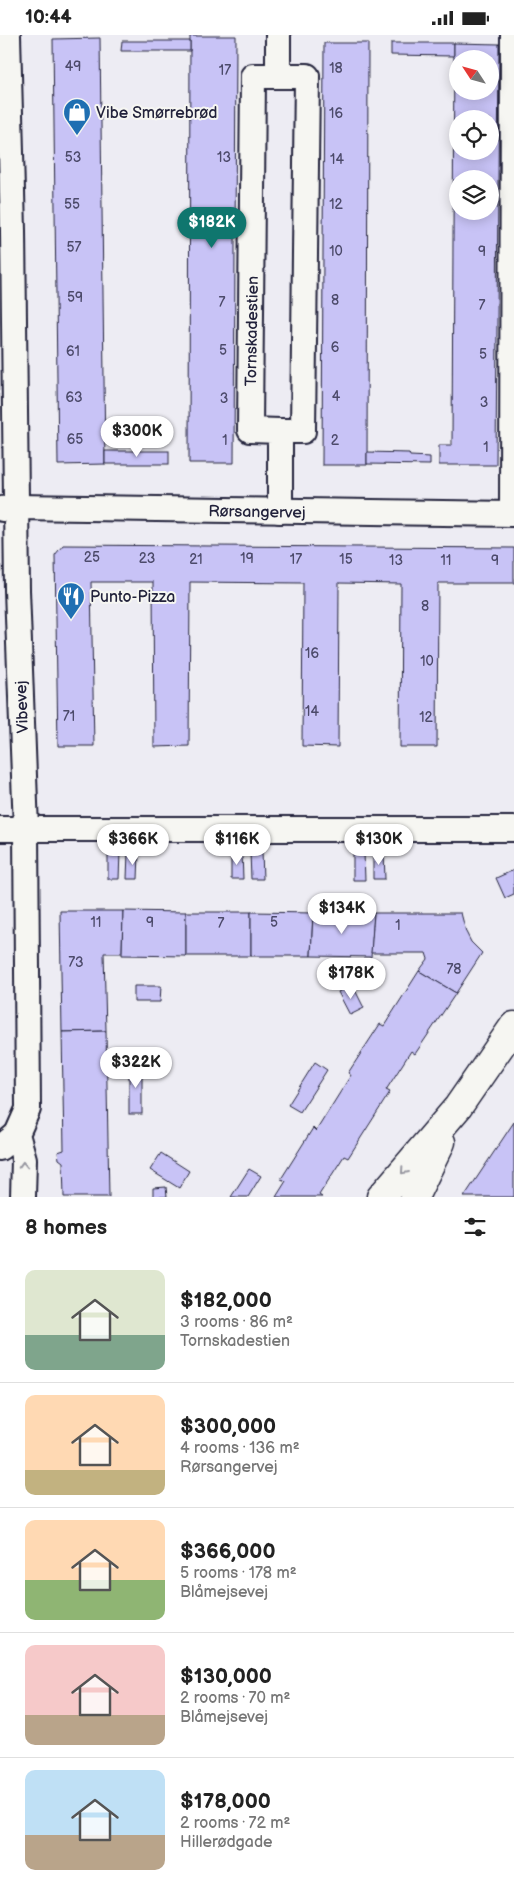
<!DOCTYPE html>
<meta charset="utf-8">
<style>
:root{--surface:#fff;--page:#f2f2f2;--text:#222;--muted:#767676;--line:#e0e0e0;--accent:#0f766e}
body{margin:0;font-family:"Balsamiq Sans",sans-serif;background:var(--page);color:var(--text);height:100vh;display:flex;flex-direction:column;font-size:19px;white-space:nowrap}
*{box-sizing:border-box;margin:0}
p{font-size:16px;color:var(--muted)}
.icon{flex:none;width:28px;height:28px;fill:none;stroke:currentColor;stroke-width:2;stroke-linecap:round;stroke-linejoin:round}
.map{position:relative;height:1162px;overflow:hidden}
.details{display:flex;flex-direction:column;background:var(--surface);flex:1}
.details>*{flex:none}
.needle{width:32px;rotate:306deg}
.tools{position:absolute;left:449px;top:15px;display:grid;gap:10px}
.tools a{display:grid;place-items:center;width:50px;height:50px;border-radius:50%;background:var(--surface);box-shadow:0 2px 12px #0003;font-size:25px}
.price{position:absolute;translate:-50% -42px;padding:0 11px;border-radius:18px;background:#fff;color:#222;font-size:16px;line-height:32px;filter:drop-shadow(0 1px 2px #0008)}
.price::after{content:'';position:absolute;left:50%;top:30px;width:15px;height:11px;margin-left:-8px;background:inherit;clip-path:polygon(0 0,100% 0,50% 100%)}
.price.current{background:var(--accent);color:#fff}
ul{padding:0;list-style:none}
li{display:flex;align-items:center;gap:15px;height:125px;padding:0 25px}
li+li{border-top:1px solid var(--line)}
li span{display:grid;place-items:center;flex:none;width:140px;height:100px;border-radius:10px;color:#555}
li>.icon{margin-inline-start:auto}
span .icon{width:60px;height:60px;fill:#fffc;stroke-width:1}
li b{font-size:21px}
h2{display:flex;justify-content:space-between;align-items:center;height:60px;padding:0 25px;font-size:21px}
.status{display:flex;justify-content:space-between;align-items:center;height:35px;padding:0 25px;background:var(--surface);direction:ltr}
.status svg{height:14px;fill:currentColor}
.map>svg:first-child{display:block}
.building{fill:#c8c3f6;stroke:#22223b;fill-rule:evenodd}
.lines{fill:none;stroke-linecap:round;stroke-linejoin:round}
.minor-casing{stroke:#22223b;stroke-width:28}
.tertiary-casing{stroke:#22223b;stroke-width:31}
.minor{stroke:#f6f6f2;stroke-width:24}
.tertiary{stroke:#f6f6f2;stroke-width:28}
.oneway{stroke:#9797a0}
.labels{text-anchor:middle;stroke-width:4;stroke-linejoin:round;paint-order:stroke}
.number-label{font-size:14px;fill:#4c4a6a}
.poi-label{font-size:16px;fill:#22223b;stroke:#f6f6f2;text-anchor:start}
.street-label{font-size:16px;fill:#22223b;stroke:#f6f6f2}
</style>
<div class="status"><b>10:44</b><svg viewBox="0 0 49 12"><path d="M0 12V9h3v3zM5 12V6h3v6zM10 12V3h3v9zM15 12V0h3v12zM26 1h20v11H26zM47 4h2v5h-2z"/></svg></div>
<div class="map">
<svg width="514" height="1162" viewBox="0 0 514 1162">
<rect width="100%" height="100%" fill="#edecf3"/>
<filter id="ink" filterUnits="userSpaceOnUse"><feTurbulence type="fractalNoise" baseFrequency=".02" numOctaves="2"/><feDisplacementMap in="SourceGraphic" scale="10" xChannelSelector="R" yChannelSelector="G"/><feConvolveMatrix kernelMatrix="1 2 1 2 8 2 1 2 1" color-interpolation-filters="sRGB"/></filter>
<g filter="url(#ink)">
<!-- building -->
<g class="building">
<polygon points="190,1 236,1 234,428 189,428"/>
<polygon points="100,3 105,429 58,430 53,4"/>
<polygon points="122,6 190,6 190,16 121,16"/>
<polygon points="324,8 368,8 367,430 322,430"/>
<polygon points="391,8 454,8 454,21 391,20"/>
<path d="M454,8L499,9L496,430H439V410H452ZM458,24H490V56H458ZM458,84H490V116H458ZM458,144H490V176H458Z"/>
<rect x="105" y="416" width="64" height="13"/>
<polygon points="367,417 409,418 410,421 430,422 430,430 367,429"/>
<polygon points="63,510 514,513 514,548 438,548 437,712 400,712 401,549 339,548 338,712 302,711 303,548 190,547 189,711 154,712 153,547 91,547 94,711 58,711 55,520"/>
<polygon points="108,817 120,817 119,844 108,844"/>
<polygon points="128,817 139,818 138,844 127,844"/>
<polygon points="250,817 262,817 263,844 251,844"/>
<polygon points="231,818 242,818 243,844 231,844"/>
<polygon points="353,818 364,818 365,845 353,845"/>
<polygon points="373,818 384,818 385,844 373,844"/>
<polygon points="514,835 514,859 505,863 496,843"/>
<polygon points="60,876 123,876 122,918 104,918 106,996 62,997"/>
<polygon points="123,876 186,877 186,921 122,920"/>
<rect x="186" y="877" width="65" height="44"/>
<polygon points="251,877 313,878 311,921 251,921"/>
<polygon points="313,878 374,878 371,922 311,921"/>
<polygon points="374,878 461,878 466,897 471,907 482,918 456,958 419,936 428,924 426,918 371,918"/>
<polygon points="419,936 456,958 415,1019 411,1016 386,1055 390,1057 348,1123 344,1121 319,1160 322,1162 276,1162 286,1146 281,1144 313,1093 316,1096 351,1040 348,1038 380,989 384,991"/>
<polygon points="352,949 364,973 350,980 338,957"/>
<polygon points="134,951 161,951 160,967 134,967"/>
<polygon points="106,996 109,1162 64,1162 63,1127 59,1124 58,1117 64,1115 62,997"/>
<polygon points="315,1027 327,1035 300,1077 288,1070"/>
<rect x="129" y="1029" width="13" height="50"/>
<polygon points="514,1087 514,1162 464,1162"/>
<polygon points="161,1118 189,1136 179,1153 150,1135"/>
<polygon points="249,1134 261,1141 248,1162 231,1162"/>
<polygon points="166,1152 167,1162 153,1162 153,1153"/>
</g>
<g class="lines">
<!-- minor casing -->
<g class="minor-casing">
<g id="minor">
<polyline points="8,0 13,196 17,555 26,794 28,1074 17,1099 24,1124 23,1162"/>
<polyline points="278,41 278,0"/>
<polyline points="2,474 16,472 514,479"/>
<polyline points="280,476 280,396 250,395 253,41 307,41 303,396 280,396"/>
<polyline points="512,479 513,0"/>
<polyline points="0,794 514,794"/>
<polyline points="0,1113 17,1099"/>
</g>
</g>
<!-- tertiary casing -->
<g class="tertiary-casing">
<g id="tertiary">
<polyline points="381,1162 458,1072 514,991"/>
<polyline points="414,1162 441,1107"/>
</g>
</g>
<!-- minor -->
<use href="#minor" class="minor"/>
<!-- tertiary -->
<use href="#tertiary" class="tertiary"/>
</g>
<!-- one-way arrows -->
<defs><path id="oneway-chevron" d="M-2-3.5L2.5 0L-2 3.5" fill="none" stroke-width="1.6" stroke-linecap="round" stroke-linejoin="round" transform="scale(1.25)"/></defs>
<g class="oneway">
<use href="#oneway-chevron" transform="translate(23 1130) rotate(-92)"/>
<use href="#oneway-chevron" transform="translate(404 1136) rotate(131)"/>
</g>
</g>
<!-- icons -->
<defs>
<g id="shop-pin" transform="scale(1.4375)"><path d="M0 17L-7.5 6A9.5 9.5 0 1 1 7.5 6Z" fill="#1f6fb2" stroke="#f6f6f2"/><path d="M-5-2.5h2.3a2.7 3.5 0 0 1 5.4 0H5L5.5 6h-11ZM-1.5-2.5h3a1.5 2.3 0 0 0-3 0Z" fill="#fff"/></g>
<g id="restaurant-pin" transform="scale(1.4375)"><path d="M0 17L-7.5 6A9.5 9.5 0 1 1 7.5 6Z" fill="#1f6fb2" stroke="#f6f6f2"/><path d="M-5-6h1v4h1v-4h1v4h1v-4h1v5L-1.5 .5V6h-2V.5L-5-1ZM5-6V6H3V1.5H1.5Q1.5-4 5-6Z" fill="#fff"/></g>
</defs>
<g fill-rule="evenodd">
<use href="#shop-pin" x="77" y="77"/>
<use href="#restaurant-pin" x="71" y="561"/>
</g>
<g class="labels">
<!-- number labels -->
<g class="number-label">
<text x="73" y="36">49</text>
<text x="336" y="38">18</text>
<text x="225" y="40">17</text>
<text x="336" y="83">16</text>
<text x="73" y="127">53</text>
<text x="224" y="127">13</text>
<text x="337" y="129">14</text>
<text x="72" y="174">55</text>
<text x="336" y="174">12</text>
<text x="74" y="217">57</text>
<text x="336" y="221">10</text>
<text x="482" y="221">9</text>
<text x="75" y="267">59</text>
<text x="335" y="270">8</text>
<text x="222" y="272">7</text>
<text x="482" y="275">7</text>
<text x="335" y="317">6</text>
<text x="223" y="320">5</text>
<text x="73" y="321">61</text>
<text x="483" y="324">5</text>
<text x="336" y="366">4</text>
<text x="74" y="367">63</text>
<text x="224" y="368">3</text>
<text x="484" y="372">3</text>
<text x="75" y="409">65</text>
<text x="225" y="410">1</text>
<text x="335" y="410">2</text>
<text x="486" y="417">1</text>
<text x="92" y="527">25</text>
<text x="147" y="528">23</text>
<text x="247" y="528">19</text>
<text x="196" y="529">21</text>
<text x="296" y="529">17</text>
<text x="346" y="529">15</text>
<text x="396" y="530">13</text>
<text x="446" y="530">11</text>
<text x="495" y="530">9</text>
<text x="425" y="576">8</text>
<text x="312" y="623">16</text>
<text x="427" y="631">10</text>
<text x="312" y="681">14</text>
<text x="69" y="686">71</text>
<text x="426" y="687">12</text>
<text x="96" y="892">11</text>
<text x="150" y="892">9</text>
<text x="274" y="892">5</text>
<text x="221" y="893">7</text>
<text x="398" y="895">1</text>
<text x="76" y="932">73</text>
<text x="454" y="939">78</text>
</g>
<!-- poi labels -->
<g class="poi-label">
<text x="96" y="83">Vibe Smørrebrød</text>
<text x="90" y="567">Punto-Pizza</text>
</g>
<!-- street labels -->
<g class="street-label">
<text transform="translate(251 296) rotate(-89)" y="6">Tornskadestien</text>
<text transform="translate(257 476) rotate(1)" y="6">Rørsangervej</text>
<text transform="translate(21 672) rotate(-92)" y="6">Vibevej</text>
</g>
</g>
</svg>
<div class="tools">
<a><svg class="needle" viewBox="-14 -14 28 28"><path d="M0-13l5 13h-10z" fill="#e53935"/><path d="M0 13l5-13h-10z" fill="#767676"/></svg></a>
<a><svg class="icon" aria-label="locate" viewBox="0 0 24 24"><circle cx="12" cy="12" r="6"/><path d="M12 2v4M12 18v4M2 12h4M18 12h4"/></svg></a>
<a><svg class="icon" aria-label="layers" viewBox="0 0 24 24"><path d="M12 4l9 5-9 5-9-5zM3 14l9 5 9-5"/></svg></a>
</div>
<b class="price current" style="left:212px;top:214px">$182K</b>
<b class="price" style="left:137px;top:423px">$300K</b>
<b class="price" style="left:133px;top:831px">$366K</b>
<b class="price" style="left:237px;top:831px">$116K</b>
<b class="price" style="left:379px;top:831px">$130K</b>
<b class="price" style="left:342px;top:900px">$134K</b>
<b class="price" style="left:351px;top:965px">$178K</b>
<b class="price" style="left:136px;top:1054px">$322K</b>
</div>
<section class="details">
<h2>8 homes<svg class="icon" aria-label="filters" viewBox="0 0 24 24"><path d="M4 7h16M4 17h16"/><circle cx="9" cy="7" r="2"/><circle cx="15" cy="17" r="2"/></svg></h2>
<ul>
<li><span style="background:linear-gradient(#dfe7d0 65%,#7fa58c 0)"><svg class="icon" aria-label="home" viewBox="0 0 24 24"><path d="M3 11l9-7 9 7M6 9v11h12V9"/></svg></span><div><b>$182,000</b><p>3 rooms · 86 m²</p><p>Tornskadestien</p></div></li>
<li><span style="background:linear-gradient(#ffd9b3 75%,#c2b280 0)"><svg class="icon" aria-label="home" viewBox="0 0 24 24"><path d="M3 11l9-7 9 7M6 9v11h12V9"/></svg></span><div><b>$300,000</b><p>4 rooms · 136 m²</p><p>Rørsangervej</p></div></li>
<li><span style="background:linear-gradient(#ffd9b3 60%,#8fb573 0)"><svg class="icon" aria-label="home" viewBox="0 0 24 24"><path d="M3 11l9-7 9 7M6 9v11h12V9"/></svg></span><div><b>$366,000</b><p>5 rooms · 178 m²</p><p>Blåmejsevej</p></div></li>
<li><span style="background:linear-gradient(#f6c9c9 70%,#b9a48a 0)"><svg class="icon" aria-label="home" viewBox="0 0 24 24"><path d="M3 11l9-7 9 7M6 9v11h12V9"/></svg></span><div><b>$130,000</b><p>2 rooms · 70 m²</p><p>Blåmejsevej</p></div></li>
<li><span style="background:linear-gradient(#bfe0f5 65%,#b9a48a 0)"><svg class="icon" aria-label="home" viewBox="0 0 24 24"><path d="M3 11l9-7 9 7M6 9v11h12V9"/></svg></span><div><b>$178,000</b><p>2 rooms · 72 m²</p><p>Hillerødgade</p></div></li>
</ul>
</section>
